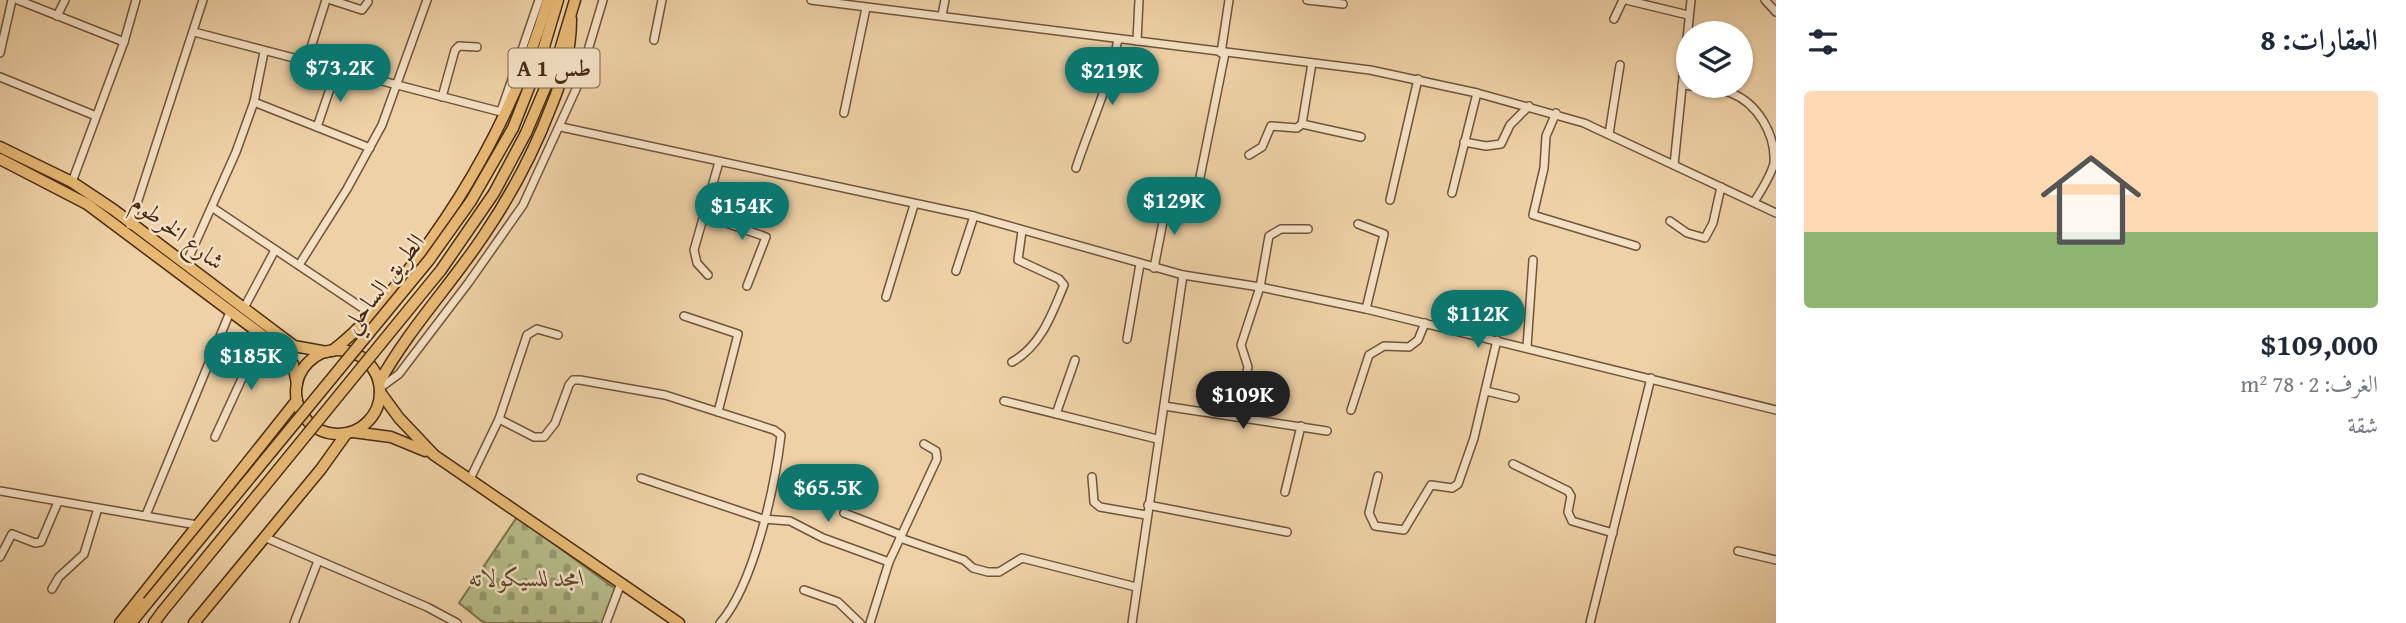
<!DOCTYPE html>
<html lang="ar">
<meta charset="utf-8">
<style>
:root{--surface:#fff;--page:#f2f2f3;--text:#1f2937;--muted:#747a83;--line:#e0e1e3;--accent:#0f766e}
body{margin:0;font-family:"Gentium Book Plus",Amiri,serif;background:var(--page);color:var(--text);direction:rtl;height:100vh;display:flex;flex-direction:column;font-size:26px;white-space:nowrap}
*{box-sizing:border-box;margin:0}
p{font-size:23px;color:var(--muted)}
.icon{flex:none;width:38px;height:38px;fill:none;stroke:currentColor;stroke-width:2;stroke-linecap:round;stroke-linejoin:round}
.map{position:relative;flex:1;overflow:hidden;direction:ltr}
.details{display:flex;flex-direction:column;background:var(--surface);width:630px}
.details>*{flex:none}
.buttons{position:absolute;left:1676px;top:21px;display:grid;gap:14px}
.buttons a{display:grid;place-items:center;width:77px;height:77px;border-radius:50%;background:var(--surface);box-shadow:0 2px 5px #0004;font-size:35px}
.price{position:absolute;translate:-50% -60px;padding:0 16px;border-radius:24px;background:var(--accent);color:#fff;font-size:23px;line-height:46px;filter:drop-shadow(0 2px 4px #0008)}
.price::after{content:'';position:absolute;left:50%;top:42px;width:21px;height:16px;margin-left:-10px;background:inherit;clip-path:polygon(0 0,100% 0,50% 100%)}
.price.active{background:#222;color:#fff}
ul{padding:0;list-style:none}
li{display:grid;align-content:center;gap:14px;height:371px;padding:0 28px}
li+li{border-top:2px solid var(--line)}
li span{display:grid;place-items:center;height:217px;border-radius:7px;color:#555}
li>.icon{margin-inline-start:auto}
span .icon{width:126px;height:126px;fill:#fffc;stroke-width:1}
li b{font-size:30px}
h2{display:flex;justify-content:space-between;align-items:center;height:84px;padding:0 28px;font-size:30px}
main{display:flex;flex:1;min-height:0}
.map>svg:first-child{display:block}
.cemetery{fill:url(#cemetery-stones);stroke:#7e744e;stroke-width:2}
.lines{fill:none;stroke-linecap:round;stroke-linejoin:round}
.minor-casing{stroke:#705438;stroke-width:10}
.primary-casing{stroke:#462b14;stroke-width:13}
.trunk-casing{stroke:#462b14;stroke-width:13}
.minor{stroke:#f4e1c5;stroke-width:7}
.primary{stroke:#e7b873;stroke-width:10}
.trunk{stroke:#e7b873;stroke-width:10}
.trunk-bridge-casing{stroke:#462b14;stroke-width:13;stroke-linecap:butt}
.trunk-bridge{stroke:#e7b873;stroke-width:10}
.labels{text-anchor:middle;stroke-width:5;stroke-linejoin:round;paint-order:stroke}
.shield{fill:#f4e1c5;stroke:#7a6249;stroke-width:2}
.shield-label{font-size:23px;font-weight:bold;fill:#462b14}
.street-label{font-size:24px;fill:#462b14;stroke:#f4e1c5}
.park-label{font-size:24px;font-style:italic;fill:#5c482b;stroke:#f4e1c5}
</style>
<main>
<section class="details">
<h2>العقارات: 8<svg class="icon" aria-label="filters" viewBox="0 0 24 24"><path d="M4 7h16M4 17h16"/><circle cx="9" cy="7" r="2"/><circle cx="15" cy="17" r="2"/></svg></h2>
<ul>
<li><span style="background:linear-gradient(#ffd9b3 65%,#8fb573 0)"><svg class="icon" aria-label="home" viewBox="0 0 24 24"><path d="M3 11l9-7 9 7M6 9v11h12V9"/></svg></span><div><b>$109,000</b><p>الغرف: 2 · 78 m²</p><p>شقة</p></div></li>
</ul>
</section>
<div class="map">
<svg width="1776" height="623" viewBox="0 0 1776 623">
<defs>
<pattern id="cemetery-stones" width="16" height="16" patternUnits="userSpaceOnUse" patternTransform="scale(1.75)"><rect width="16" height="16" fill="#b5bc89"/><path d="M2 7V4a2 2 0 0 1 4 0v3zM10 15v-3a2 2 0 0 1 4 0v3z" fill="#95996f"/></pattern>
</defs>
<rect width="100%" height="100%" fill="#eed1a6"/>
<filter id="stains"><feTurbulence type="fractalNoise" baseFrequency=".00286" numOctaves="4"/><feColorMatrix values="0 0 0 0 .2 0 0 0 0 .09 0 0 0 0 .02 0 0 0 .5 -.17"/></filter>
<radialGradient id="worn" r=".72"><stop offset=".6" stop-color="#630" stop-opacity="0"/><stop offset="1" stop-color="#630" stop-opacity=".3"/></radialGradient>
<!-- cemetery -->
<polygon class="cemetery" points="517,517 621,593 606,623 484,623 459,603"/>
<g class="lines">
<!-- minor casing -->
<g class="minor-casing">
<g id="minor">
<polyline points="18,0 124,42"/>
<polyline points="331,0 362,10 368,2"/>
<polyline points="811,0 1370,70 1477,93 1584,123 1776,213"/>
<polyline points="1307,0 1343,4"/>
<polyline points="1626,0 1688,15"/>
<polyline points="1765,0 1776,12"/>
<polyline points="942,15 945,0"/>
<polyline points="57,16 65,0"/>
<polyline points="1614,19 1623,0"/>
<polyline points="194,32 505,113"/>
<polyline points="654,40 662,0"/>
<polyline points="1137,41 1139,0"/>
<polyline points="0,53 12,0"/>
<polyline points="1221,53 1229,0"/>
<polyline points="306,63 326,0"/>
<polyline points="1312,63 1302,124 1361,137"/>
<polyline points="0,77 96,116"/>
<path d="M1682,85C1698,87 1717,87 1731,93C1757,103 1776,134 1774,163C1771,176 1761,191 1754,202"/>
<polyline points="442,97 455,50 459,46 477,47"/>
<polyline points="254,102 370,148"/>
<polyline points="501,111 539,0"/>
<polyline points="844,113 866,8"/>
<polyline points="1556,113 1546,136 1544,168 1533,215 1636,246"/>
<polyline points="317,127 336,71"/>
<polyline points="561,127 974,216 1183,275 1260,287 1366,309 1776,410"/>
<polyline points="1609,134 1620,65"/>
<polyline points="1464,142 1486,146 1501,144 1510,125 1529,106"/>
<polyline points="1249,155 1262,147 1271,126 1297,128 1302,124"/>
<polyline points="1674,165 1691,0"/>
<path d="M1076,168C1090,125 1110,84 1118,39"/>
<polyline points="72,182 124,42 136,0"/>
<path d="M1147,190C1162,198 1178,208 1195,202L1225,53"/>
<polyline points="1452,193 1477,93"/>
<polyline points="1390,200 1418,79"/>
<polyline points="213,208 373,315"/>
<polyline points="703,215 766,237 747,286"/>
<polyline points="1670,221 1687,233 1705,238 1713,223 1721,187"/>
<polyline points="1358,224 1384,234 1366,309"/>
<polyline points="130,225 203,0"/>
<polyline points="186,264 236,152 254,102 264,52"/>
<polyline points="299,265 347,189 382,125 427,0"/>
<polyline points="1154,268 1167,201"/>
<polyline points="956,271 974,216"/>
<polyline points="708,275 697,263 694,250 719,162"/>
<polyline points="886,297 914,205"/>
<polyline points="244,308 275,250"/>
<path d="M684,316L738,334L718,412L774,430L781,435C775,486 754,585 720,623"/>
<polyline points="1127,339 1140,264"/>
<polyline points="1527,347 1533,260"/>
<path d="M1012,362C1041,346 1052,314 1064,285L1059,279L1018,260L1022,231"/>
<polyline points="380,388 399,374 469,282 523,205 577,87 603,0"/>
<polyline points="1486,391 1515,398"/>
<polyline points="1004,401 1157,439"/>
<polyline points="1164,406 1327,431"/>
<polyline points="1351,410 1369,355 1384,346 1409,347 1418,340 1425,323"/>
<polyline points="1056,414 1075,360"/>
<polyline points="1237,416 1248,367 1241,345 1260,287 1269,236 1281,229 1308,229"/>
<polyline points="499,419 534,437 544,437 555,423 569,385 573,380 580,380 665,395 718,412"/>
<polyline points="215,437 262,335"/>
<polyline points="1513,464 1568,491 1571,496 1568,512 1572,521 1613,533"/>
<polyline points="1378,476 1369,513 1375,526 1404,530 1431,485 1452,488 1458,484 1474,438 1497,340"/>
<polyline points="1092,477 1094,502 1100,507 1146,515"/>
<polyline points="641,478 763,519 790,521 823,538 889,562"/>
<polyline points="470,479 499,419 527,335 537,329 558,335"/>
<polyline points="0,491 197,525"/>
<polyline points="1285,492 1301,426"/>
<polyline points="1148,505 1287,532"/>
<polyline points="844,513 901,535"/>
<polyline points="146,515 230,312"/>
<polyline points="264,537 427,607 457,623"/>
<polyline points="900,538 964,560 973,568 988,572 999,572 1022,558 1136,587"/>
<polyline points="1738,551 1776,560"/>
<polyline points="0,557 12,534 35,543 41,542 58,502"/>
<polyline points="52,589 59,577 84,554 98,508"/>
<polyline points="804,590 838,602 860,623"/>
<polyline points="294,623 318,561"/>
<polyline points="606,623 621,583"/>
<polyline points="870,623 889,562 937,459 936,451 924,444"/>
<polyline points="1132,623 1183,275"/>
<polyline points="1590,623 1651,378"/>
</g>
</g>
<!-- primary casing -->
<g class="primary-casing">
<g id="primary">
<polyline points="0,147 72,182 114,210 294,346 327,352"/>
<polyline points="0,159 87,204 282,350 293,364 297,384"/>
</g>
</g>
<!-- trunk casing -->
<g class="trunk-casing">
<g id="trunk">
<polyline points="513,128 541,57 558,0"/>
<polyline points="526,133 557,60 575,0"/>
<circle cx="338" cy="392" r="42"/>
<path d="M332,351C363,327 385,300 409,269C472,188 519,99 548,0"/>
<path d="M379,383C408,330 450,286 484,235C511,195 534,152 551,107C563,78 571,51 571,19"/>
<polyline points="380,392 399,418 434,455 679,623"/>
<polyline points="353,432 391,437 425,451"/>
<polyline points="120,623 297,400"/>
<polyline points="131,623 148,602"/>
<polyline points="154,623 162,612"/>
<polyline points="194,623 321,469 346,434"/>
</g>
</g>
<!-- minor -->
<use href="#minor" class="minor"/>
<!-- primary -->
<use href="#primary" class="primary"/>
<!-- trunk -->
<use href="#trunk" class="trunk"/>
<!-- trunk-bridge casing -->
<g class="trunk-bridge-casing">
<g id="trunk-bridge">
<polyline points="148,602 429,260 471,201 513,128"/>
<polyline points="162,612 441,270 494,193 526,133"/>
</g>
</g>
<!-- trunk-bridge -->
<use href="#trunk-bridge" class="trunk-bridge"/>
</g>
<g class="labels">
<!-- shield labels -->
<rect class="shield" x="508.5" y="48.5" width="91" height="39" rx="5"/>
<g class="shield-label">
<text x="554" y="76">A 1 طس</text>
</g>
<!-- street labels -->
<g class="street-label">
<text transform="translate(178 232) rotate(37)" y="8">شارع الخرطوم</text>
<text transform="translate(383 283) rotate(-52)" y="8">الطريق الساحلي</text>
</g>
<!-- park labels -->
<g class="park-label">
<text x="527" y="586">امجد للسيكولاته</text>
</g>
</g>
<rect width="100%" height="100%" filter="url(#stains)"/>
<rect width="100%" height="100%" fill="url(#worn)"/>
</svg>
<div class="buttons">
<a><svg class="icon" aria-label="layers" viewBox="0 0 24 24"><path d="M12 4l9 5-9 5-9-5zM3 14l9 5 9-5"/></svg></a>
</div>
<b class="price" style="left:340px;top:104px">$73.2K</b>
<b class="price" style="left:1112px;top:107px">$219K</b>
<b class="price" style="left:1174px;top:237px">$129K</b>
<b class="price" style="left:742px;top:242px">$154K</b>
<b class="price" style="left:1478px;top:350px">$112K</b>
<b class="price" style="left:251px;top:392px">$185K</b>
<b class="price active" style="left:1243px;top:431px">$109K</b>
<b class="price" style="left:828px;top:524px">$65.5K</b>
</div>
</main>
